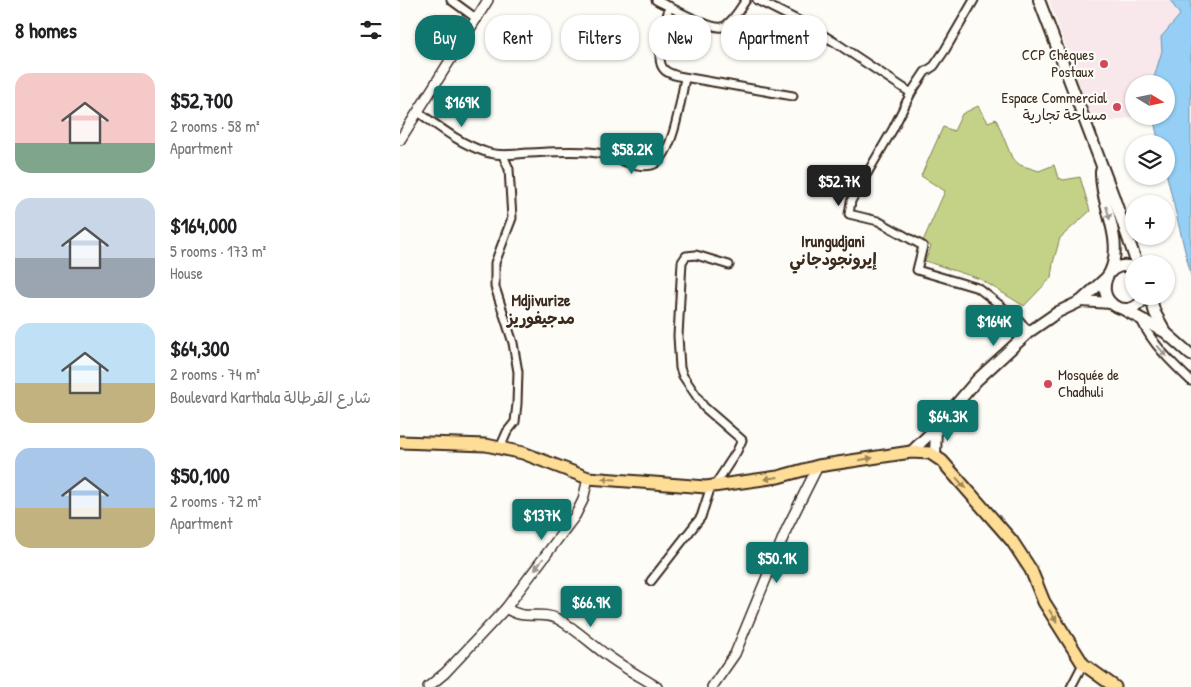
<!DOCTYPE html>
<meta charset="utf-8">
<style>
:root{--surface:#fff;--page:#f6f6f6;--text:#202124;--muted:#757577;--accent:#0f766e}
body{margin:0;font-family:"Patrick Hand","Playpen Sans Arabic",sans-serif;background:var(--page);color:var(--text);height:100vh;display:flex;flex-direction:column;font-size:19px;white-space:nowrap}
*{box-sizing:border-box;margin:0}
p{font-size:16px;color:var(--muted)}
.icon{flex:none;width:28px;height:28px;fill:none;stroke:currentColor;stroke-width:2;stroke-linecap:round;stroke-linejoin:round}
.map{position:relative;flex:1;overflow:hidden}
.panel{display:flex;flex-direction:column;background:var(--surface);width:400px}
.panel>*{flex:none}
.top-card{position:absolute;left:15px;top:15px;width:475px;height:45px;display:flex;gap:10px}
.needle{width:32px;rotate:100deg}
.buttons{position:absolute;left:725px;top:75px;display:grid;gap:10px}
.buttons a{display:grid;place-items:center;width:50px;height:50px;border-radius:50%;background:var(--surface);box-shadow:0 1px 4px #0004;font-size:25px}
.price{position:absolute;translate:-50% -42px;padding:0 11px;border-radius:5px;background:var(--accent);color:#fff;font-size:16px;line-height:32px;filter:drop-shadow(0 1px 2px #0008)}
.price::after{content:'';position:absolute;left:50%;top:30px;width:15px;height:11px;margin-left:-8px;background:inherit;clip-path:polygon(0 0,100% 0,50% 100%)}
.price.current{background:#222;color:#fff}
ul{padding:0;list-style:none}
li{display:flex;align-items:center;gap:15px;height:125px;padding:0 15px}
li span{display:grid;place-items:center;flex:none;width:140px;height:100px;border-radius:15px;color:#555}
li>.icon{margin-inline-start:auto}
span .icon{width:60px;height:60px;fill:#fffc;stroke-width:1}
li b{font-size:21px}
h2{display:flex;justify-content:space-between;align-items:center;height:60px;padding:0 15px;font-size:21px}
.chip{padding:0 18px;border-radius:20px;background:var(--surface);box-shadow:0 1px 4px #0004;font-size:18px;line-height:45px}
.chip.current{background:var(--accent);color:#fff}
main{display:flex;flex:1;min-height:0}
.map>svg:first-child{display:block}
.built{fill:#f8e7eb}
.green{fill:#c4d287;stroke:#807e52}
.water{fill:#95cff5;stroke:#718d9f}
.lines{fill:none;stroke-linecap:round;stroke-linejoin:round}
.minor-casing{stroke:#3b2a1e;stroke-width:11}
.tertiary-casing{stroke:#3b2a1e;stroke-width:12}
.secondary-casing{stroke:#3b2a1e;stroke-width:14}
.primary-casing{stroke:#3b2a1e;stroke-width:15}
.minor{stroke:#fdfcf7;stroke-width:7}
.tertiary{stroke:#fdfcf7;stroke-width:9}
.secondary{stroke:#fdfcf7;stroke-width:10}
.primary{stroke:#fedd96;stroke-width:11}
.oneway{fill:#9c938a}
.oneway2{fill:#9c845a}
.poi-dot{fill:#d1495b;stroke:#fdfcf7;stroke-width:2}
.labels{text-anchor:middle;stroke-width:4.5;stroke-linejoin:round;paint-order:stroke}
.poi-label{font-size:15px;fill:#3b2a1e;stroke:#fdfcf7;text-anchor:end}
.neighbourhood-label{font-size:16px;font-weight:bold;fill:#3b2a1e;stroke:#fdfcf7}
</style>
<main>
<section class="panel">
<h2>8 homes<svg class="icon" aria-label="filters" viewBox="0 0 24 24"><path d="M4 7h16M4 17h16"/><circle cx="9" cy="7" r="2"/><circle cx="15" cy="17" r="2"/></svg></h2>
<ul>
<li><span style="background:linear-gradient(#f6c9c9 70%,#7fa58c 0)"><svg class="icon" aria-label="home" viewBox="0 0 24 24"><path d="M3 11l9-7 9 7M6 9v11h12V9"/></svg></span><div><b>$52,700</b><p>2 rooms · 58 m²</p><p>Apartment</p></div></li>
<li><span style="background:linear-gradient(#c9d6e8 60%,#9aa5b1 0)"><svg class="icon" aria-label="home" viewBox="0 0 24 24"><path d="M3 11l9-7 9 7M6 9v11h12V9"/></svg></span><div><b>$164,000</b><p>5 rooms · 173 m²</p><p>House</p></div></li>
<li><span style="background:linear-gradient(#bfe0f5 60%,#c2b280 0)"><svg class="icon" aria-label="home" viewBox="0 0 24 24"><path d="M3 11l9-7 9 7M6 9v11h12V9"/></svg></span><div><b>$64,300</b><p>2 rooms · 74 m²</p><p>Boulevard Karthala شارع القرطالة</p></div></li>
<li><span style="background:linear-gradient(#a9c7e8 60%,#c2b280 0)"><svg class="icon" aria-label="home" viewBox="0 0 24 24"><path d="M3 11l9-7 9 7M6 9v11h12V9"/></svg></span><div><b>$50,100</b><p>2 rooms · 72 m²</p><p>Apartment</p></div></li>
</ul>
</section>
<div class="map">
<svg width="791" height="687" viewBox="0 0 791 687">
<rect width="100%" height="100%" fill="#fdfcf7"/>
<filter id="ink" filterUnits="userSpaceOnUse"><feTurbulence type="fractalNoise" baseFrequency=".02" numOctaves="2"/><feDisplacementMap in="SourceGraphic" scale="10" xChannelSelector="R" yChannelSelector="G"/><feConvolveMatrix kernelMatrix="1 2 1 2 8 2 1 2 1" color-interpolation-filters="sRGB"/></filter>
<g filter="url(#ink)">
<!-- built -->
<polygon class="built" points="649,0 770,0 780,15 761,37 762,51 752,84 734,84 734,97 729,98 732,117 694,125"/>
<!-- green -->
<polygon class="green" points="578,106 588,122 596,119 612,158 620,165 639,171 654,165 658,178 664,180 680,177 690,211 660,238 653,263 651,278 624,306 580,279 525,261 531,246 523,241 545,191 521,176 543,127 554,131 562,114"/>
<!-- water -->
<polygon class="water" points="770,0 791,0 791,276 766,172 766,144 759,144 753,116 766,116 766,84 752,84 762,51 761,37 780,15"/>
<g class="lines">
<!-- minor casing -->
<g class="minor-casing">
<g id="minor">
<polyline points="51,0 77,19"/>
<path d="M256,0C268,6 312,30 322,27C332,24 340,8 346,0"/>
<polyline points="357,0 405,24 436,43 511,93"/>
<polyline points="574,0 545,50 534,66 525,72 511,93 493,129 451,201 449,214 478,221 523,246 517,270 578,288 619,320 629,332"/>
<path d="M269,6L260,57C260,70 267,73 278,76L393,96"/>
<path d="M18,112C38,126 59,143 83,151C97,157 113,154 128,153C151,152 174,150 197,153C212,156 242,172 256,163C274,151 281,98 285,78"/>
<path d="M741,320C752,344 772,363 791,381"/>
<polyline points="100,448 107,432 115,422 117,404 118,372 113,343 95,287 95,263 112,218 109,169 103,155"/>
<polyline points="315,485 337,451 342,440 304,407 283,376 280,368 278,336 281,280 282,262 286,256 296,255 329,265"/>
<polyline points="251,581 301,517 311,486"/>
<polyline points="671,687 683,664"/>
</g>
</g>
<!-- tertiary casing -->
<g class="tertiary-casing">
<g id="tertiary">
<polyline points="0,140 88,0"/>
<path d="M106,608C126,622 139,610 158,619C176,629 191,644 208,656C223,667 241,677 257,687"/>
<polyline points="28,687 45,673 106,608 175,516 183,500 188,478"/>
<polyline points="312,687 335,654 387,528 418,466"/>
</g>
</g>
<!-- secondary casing -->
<g class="secondary-casing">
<g id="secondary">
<polyline points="639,0 713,195 737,264"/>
<path d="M701,171C700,205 725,239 710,272"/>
<path d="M734,267C699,257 694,309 727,309C735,309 741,303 746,296"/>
<polyline points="750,296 755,313 765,331"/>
<polyline points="681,301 711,303"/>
<polyline points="723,309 765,332 791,355"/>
<polyline points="511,452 536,428 577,380 629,332 658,312 681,301 706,278"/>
<polyline points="535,456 536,428"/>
</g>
</g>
<!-- primary casing -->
<g class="primary-casing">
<polyline id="primary" points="0,442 86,445 123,453 188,478 306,487 378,477 418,466 511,452 530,453 542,461 612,541 631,570 644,602 683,664 715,687"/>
</g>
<!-- minor -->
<use href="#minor" class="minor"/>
<!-- tertiary -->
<use href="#tertiary" class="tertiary"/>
<!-- secondary -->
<use href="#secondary" class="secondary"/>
<!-- primary -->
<use href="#primary" class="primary"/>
</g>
<!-- one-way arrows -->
<defs><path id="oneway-solid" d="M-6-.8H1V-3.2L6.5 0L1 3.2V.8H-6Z" transform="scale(1.25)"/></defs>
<g class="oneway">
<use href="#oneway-solid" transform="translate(708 213) rotate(75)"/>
<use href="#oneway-solid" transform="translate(762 351) rotate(49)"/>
<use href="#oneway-solid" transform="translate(139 564) rotate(127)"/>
</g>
<g class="oneway2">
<use href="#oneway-solid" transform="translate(466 459) rotate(-9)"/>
<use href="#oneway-solid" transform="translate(371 478) rotate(172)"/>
<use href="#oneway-solid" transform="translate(209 479) rotate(-176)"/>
<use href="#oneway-solid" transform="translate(561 483) rotate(49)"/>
<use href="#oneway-solid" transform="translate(653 616) rotate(58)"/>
</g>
</g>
<!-- markers -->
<g class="poi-dot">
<circle cx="704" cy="64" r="5"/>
<circle cx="717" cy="107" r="5"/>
<circle cx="648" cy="384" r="5"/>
</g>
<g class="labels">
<!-- poi labels -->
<g class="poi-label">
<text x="694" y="60">CCP Chéques<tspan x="694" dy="17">Postaux</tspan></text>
<text x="707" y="103">Espace Commercial<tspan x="707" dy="17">مساحة تجارية</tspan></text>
<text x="658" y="380" text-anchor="start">Mosquée de<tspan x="658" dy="17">Chadhuli</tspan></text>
</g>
<!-- neighbourhood labels -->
<g class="neighbourhood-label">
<text x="433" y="247">Irungudjani<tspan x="433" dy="18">إيرونجودجاني</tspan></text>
<text x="141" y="306">Mdjivurize<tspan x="141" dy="18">مدجيفوريز</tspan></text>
</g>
</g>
</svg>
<div class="buttons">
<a><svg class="needle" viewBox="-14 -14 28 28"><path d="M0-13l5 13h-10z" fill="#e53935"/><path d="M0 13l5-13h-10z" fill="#757577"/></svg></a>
<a><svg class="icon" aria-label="layers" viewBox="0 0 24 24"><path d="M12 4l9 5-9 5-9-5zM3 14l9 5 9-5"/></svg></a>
<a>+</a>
<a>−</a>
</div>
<b class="price" style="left:62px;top:128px">$169K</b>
<b class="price" style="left:232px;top:175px">$58.2K</b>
<b class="price current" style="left:439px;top:207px">$52.7K</b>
<b class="price" style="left:594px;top:347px">$164K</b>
<b class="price" style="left:548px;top:442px">$64.3K</b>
<b class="price" style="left:142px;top:541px">$137K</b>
<b class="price" style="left:377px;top:584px">$50.1K</b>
<b class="price" style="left:191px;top:628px">$66.9K</b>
<div class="top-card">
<a class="chip current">Buy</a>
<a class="chip">Rent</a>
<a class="chip">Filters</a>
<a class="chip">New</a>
<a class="chip">Apartment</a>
</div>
</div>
</main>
